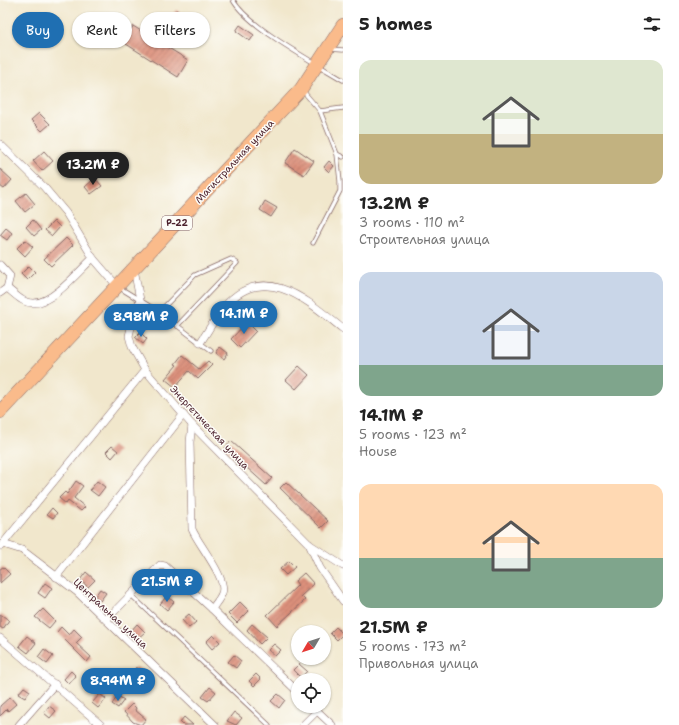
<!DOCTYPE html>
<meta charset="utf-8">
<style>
:root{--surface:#fff;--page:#f6f6f6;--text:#222;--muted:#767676;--accent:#1f6fb2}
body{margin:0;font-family:"Shantell Sans",sans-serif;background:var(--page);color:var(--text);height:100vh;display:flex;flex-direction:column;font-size:15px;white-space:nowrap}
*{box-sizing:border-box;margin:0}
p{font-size:13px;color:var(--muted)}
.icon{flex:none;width:22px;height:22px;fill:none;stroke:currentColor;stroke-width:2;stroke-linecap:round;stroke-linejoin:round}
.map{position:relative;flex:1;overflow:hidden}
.sheet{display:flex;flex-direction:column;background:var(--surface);width:336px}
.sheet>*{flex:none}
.top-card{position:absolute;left:12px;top:12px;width:271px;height:36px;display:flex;gap:8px}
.needle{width:26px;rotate:231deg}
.fabs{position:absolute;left:291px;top:625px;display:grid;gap:8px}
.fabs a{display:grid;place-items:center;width:40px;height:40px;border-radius:50%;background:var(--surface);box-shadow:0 1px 3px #0004;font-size:20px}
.price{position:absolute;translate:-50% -34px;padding:0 9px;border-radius:14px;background:var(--accent);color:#fff;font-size:13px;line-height:26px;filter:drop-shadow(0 1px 2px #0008)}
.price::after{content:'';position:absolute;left:50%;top:24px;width:12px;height:9px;margin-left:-6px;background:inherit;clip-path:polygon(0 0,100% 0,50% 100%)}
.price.on{background:#222;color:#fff}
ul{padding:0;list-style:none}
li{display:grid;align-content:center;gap:8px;height:212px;padding:0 16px}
li span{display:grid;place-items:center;height:124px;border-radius:12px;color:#555}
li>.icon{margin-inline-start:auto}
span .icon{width:72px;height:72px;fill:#fffc;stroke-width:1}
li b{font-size:17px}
h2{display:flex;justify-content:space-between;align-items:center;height:48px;padding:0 16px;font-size:17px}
.tag{padding:0 14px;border-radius:18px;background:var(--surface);box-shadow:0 1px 3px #0004;font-size:14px;line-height:36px}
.tag.on{background:var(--accent);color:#fff}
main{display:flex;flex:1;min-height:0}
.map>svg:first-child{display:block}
.building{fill:url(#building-hatch)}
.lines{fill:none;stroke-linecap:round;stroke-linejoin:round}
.lane-casing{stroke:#846563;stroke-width:5}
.street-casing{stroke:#846563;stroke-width:8}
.highway-casing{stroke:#846563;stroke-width:14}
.lane{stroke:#fff;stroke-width:3.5}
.street{stroke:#fff;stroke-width:7}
.highway{stroke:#fabb8b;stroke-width:13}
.labels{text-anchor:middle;stroke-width:3;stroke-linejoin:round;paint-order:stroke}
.shield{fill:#fdfcf7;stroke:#806168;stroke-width:1}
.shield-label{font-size:9px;font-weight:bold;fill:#4a1f2b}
.street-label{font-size:10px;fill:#4a1f2b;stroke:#fdfcf7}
</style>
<main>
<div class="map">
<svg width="343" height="725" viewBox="0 0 343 725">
<defs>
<pattern id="building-hatch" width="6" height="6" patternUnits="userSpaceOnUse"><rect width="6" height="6" fill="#dc907b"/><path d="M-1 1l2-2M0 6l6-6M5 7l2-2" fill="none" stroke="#b47565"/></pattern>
</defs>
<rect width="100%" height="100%" fill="#fdfcf7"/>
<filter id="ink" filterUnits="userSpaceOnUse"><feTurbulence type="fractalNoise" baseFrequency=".025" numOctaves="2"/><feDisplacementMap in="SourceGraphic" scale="8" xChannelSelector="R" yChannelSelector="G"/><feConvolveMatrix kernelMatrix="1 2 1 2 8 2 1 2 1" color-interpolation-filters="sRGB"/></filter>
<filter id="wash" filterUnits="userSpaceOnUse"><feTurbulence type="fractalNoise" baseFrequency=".012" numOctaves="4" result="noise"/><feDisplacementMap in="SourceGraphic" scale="16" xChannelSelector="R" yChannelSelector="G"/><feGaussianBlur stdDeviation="0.9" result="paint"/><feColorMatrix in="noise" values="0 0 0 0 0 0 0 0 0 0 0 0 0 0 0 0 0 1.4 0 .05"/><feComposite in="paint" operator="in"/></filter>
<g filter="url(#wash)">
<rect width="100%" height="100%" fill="#f1e7cc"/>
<g id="blocks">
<!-- building -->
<g class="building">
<polygon points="176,10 194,22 181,42 163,30"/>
<polygon points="240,25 254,35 250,41 236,31"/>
<polygon points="133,26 188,60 178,77 123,42"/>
<polygon points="39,113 50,124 42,131 31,120"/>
<polygon points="295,148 314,161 304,175 285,163"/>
<polygon points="44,151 53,161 42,171 33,161"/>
<polygon points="329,161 334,166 329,172 324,167"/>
<polygon points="0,169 12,180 4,189 0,186"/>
<polygon points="95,178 102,186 91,194 85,187"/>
<polygon points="26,193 35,204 25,212 16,201"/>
<polygon points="265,201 277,208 271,217 260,210"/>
<polygon points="33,220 41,230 34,236 26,227"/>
<polygon points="54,221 60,227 52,236 45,230"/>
<polygon points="6,228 12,233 7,240 0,235"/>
<polygon points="66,238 73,245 51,266 44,259"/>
<polygon points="25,240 33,247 25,256 17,248"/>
<polygon points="29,266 35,272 27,280 21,274"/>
<polygon points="247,322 256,331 240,348 231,339"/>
<polygon points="140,332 147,339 143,344 135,337"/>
<polygon points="220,347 228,353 224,359 216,353"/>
<polygon points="182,355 199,369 208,361 212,365 198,379 189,371 175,387 165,379 177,365 175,364"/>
<polygon points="299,366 309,375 296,389 286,380"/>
<polygon points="231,441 272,478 266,485 225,448"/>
<polygon points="112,446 118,451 112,458 106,452"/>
<polygon points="76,481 83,486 74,498 85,507 81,511 68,501 66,504 59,498 65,492 67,494"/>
<polygon points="97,481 105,487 98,496 90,490"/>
<polygon points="286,482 328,521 321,528 280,488"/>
<polygon points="52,508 57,513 53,518 47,514"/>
<polygon points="289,561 295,567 286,575 280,569"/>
<polygon points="3,567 10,574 0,583 0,569"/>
<polygon points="86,572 95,580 88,587 80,580"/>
<polygon points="304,573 314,584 301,596 305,600 277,626 267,615 298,585 295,581"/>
<polygon points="45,583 52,588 45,598 38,593"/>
<polygon points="100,589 106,593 100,601 95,596"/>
<polygon points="167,596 174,602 167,610 160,604"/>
<polygon points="240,602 249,611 237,623 228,614"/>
<polygon points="43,609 55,621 49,628 35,617"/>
<polygon points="0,614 9,620 3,629 0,627"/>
<polygon points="189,614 196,622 189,628 182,620"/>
<polygon points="137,624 145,632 137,639 130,632"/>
<polygon points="252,624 267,637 260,644 247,630"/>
<polygon points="61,627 69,635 74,629 82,637 76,643 91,657 87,662 57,632"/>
<polygon points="336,627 343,634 337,640 330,633"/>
<polygon points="213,635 220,642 212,649 206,642"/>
<polygon points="27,636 36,643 28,653 19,646"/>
<polygon points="274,644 281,650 275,656 268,650"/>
<polygon points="44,649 53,656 47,664 38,657"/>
<polygon points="234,655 241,661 236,668 228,662"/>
<polygon points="299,664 307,671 301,678 293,670"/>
<polygon points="136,667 141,670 136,678 131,675"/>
<polygon points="71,671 76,676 69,684 64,679"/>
<polygon points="256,674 261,679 254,686 249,681"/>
<polygon points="24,687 30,691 25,698 18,694"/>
<polygon points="210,687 216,692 208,701 202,697"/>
<polygon points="100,694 106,699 98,708 92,703"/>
<polygon points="278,694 285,700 279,708 271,701"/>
<polygon points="118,696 124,700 118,708 112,704"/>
<polygon points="10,697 16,704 8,711 7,709 0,716 0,706"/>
<polygon points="132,704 136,708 135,710 146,719 141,725 133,722 124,712"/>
<polygon points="49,706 56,711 50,718 44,713"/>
<polygon points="234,712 242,718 236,725 227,721"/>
<polygon points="184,717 193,725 183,725 180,722"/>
</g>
</g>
</g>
<g filter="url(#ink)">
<use href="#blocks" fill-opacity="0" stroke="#846563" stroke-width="1"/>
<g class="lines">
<!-- lane casing -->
<g class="lane-casing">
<g id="lane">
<path d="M233,0C248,27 315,63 343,80"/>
<polyline points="330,49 343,50"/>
<polyline points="303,91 320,111 337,154 343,157"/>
<polyline points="320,111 343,108"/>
<polyline points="313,243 340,191 340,181 337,154"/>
<polyline points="120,288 159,312 211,351"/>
<polyline points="159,312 195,275 231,259 237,263 177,326"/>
<polyline points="130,594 269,725"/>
</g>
</g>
<!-- street casing -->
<g class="street-casing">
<g id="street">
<polyline points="0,144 44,187 66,213 93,258 118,287"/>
<polyline points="0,265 10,276 7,288 0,293"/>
<polyline points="134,269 140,300 133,319 129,336 132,347 145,370 192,425 309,544 343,566"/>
<path d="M7,288C15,294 23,304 34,303C53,303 79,271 93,258"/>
<path d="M200,343C208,331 215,318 224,307C264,260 308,301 343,329"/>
<path d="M192,425L190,442L192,529C198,544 228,579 222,593C220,599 215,604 212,609L298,692"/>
<polyline points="3,544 22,550 77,592 215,725"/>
<polyline points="309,544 320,568 343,601"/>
<polyline points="1,546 145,370"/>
<polyline points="56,577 183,415"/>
<polyline points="106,620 160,565 165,566 212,609"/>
<polyline points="0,638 101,725"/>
<polyline points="312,706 332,725"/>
<polyline points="19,725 55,684"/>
<polyline points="303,725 317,711"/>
</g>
</g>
<!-- highway casing -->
<g class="highway-casing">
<polyline id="highway" points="0,412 301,89 343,25"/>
</g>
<!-- lane -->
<use href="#lane" class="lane"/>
<!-- street -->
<use href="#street" class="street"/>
<!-- highway -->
<use href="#highway" class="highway"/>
</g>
</g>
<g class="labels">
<!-- shield labels -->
<rect class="shield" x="162" y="216" width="30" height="14" rx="3"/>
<g class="shield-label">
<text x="177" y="226">Р-22</text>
</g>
<!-- street labels -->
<g class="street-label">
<text transform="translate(234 161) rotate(-47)" y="4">Магистральная улица</text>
<text transform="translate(210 427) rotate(47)" y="4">Энергетическая улица</text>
<text transform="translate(111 613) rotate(43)" y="4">Центральная улица</text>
</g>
</g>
</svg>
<div class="fabs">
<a><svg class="needle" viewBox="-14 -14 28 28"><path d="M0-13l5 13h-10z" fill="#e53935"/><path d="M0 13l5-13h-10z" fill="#767676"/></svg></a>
<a><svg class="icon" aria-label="locate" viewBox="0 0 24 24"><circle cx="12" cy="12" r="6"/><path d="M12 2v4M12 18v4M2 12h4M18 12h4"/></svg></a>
</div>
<b class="price on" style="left:93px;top:186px">13.2M ₽</b>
<b class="price" style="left:244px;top:335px">14.1M ₽</b>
<b class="price" style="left:141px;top:338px">8.98M ₽</b>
<b class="price" style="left:167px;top:603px">21.5M ₽</b>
<b class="price" style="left:118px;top:702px">8.94M ₽</b>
<div class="top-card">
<a class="tag on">Buy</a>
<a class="tag">Rent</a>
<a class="tag">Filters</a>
</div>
</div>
<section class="sheet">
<h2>5 homes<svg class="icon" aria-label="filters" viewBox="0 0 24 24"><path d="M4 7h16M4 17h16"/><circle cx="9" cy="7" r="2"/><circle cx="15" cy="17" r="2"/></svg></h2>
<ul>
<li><span style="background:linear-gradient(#dfe7d0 60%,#c2b280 0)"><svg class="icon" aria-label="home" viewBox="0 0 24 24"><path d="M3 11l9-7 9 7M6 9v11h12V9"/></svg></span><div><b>13.2M ₽</b><p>3 rooms · 110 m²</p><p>Строительная улица</p></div></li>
<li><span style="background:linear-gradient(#c9d6e8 75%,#7fa58c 0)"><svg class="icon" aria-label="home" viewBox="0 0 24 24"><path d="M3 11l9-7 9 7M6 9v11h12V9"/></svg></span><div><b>14.1M ₽</b><p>5 rooms · 123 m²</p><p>House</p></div></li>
<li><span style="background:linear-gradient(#ffd9b3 60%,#7fa58c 0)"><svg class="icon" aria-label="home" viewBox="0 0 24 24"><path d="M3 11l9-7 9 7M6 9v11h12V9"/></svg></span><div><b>21.5M ₽</b><p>5 rooms · 173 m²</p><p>Привольная улица</p></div></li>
</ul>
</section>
</main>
